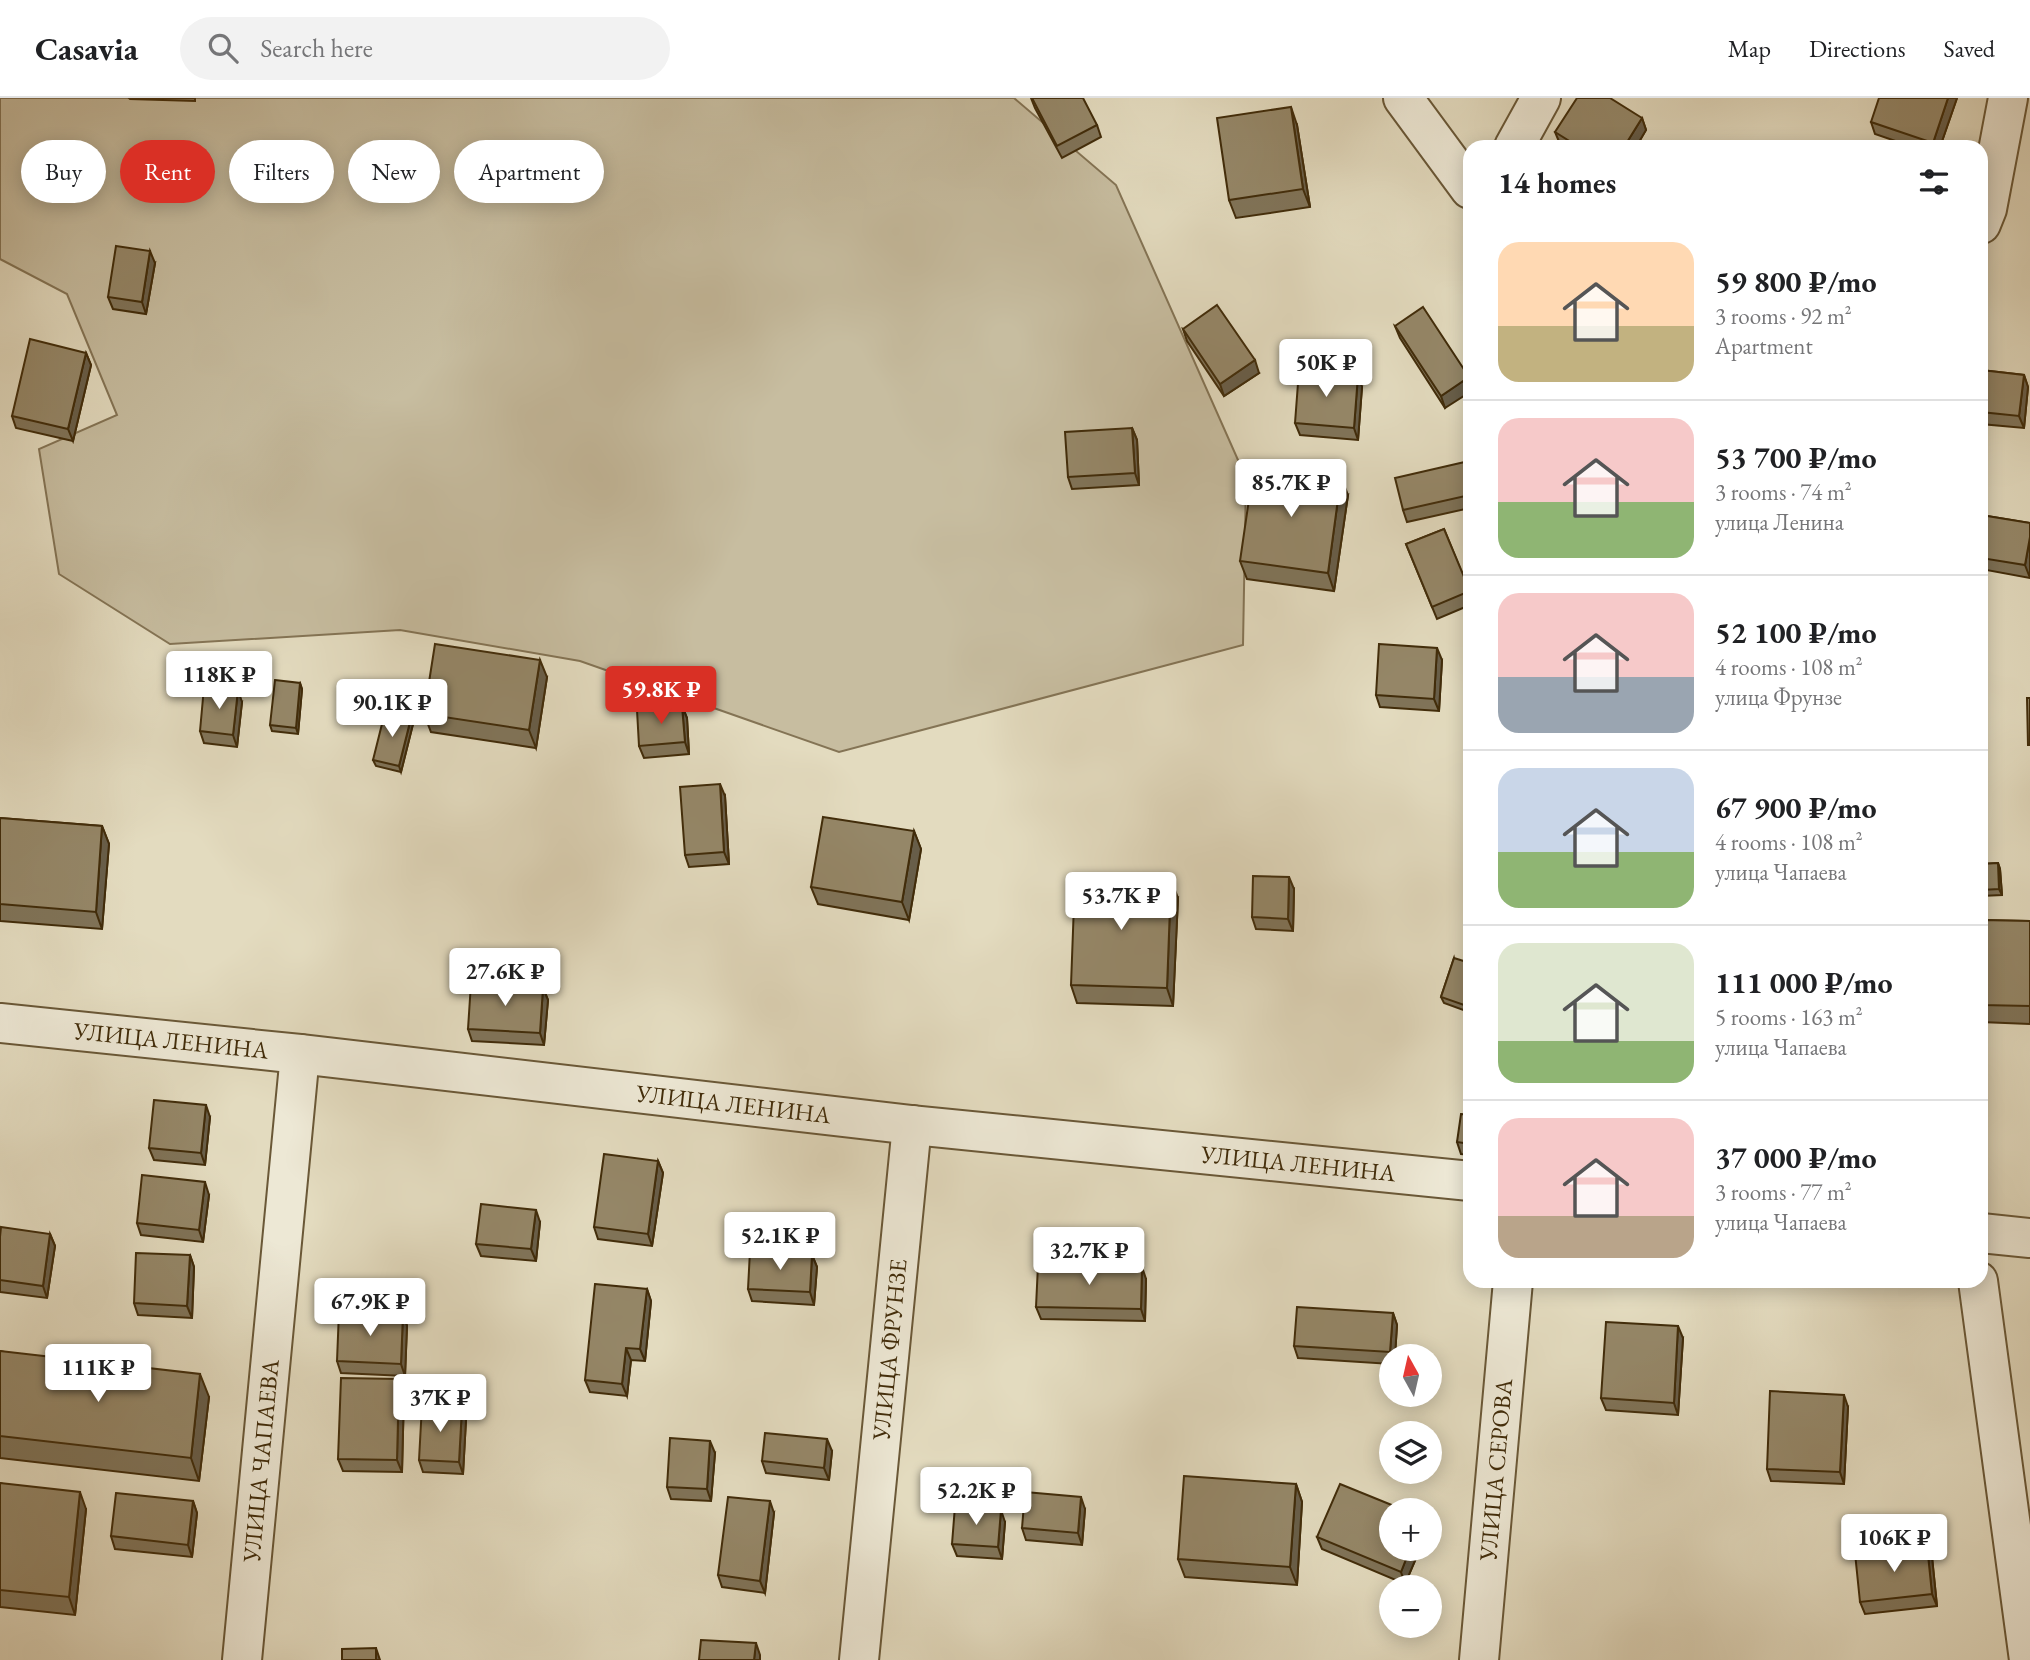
<!DOCTYPE html>
<meta charset="utf-8">
<style>
:root{--surface:#fff;--page:#f2f2f2;--text:#202124;--muted:#757577;--line:#e0e0e0;--accent:#d93025}
body{margin:0;font-family:"EB Garamond",serif;background:var(--page);color:var(--text);height:100vh;display:flex;flex-direction:column;font-size:26px;white-space:nowrap}
*{box-sizing:border-box;margin:0}
p{font-size:23px;color:var(--muted)}
.icon{flex:none;width:38px;height:38px;fill:none;stroke:currentColor;stroke-width:2;stroke-linecap:round;stroke-linejoin:round}
.map{position:relative;flex:1;overflow:hidden}
.side{position:absolute;left:1463px;top:42px;width:525px;height:1148px;display:flex;flex-direction:column;background:var(--surface);border-radius:21px;box-shadow:0 4px 18px #0003}
.side>*{flex:none}
.hud{position:absolute;left:21px;top:42px;width:665px;height:63px;display:flex;gap:14px}
.needle{width:46px;rotate:352deg}
.buttons{position:absolute;left:1379px;top:1246px;display:grid;gap:14px}
.buttons a{display:grid;place-items:center;width:63px;height:63px;border-radius:50%;background:var(--surface);box-shadow:0 4px 18px #0003;font-size:35px}
.price{position:absolute;translate:-50% -60px;padding:0 16px;border-radius:7px;background:#fff;color:#222;font-size:23px;line-height:46px;filter:drop-shadow(0 2px 4px #0008)}
.price::after{content:'';position:absolute;left:50%;top:42px;width:21px;height:16px;margin-left:-10px;background:inherit;clip-path:polygon(0 0,100% 0,50% 100%)}
.price.selected{background:var(--accent);color:#fff}
ul{padding:0;list-style:none}
li{display:flex;align-items:center;gap:21px;height:175px;padding:0 35px}
li+li{border-top:2px solid var(--line)}
li span{display:grid;place-items:center;flex:none;width:196px;height:140px;border-radius:21px;color:#555}
li>.icon{margin-inline-start:auto}
span .icon{width:84px;height:84px;fill:#fffc;stroke-width:1}
li b{font-size:30px}
h2{display:flex;justify-content:space-between;align-items:center;height:84px;padding:0 35px;font-size:30px}
.chip{padding:0 24px;border-radius:32px;background:var(--surface);box-shadow:0 4px 18px #0003;font-size:24px;line-height:63px}
.chip.selected{background:var(--accent);color:#fff}
header{display:flex;align-items:center;gap:42px;box-sizing:border-box;height:98px;padding:0 35px;background:var(--surface);border-bottom:2px solid var(--line)}
header strong{font-size:33px}
nav{display:flex;gap:38px;margin-inline-start:auto;font-size:24px}
.search{width:490px;height:63px;background:var(--page);display:flex;align-items:center;gap:18px;box-sizing:border-box;padding:0 24px;border-radius:38px;color:var(--muted);font-size:26px}
.map>svg:first-child{display:block}
.green{fill:#c7bda0;stroke:#847455;stroke-width:2}
.lines{fill:none;stroke-linecap:round;stroke-linejoin:round}
.minor-casing{stroke:#6a5837;stroke-width:42}
.minor{stroke:#ede8d5;stroke-width:38}
.wall{fill:#807459;stroke:#412c0a;stroke-width:2}
.shaded-wall{fill:#685e49;stroke:#412c0a;stroke-width:2}
.building{fill:#958768;stroke:#412c0a;stroke-width:2}
.labels{text-anchor:middle;stroke-width:5;stroke-linejoin:round;paint-order:stroke}
.street-label{font-size:24px;fill:#412c0a;stroke:#ede8d5}
</style>
<header>
<strong>Casavia</strong>
<div class="search"><svg class="icon" aria-label="search" viewBox="0 0 24 24"><circle cx="10" cy="10" r="6"/><path d="M15 15l6 6"/></svg>Search here</div>
<nav><a>Map</a><a>Directions</a><a>Saved</a></nav>
</header>
<div class="map">
<svg width="2030" height="1562" viewBox="0 0 2030 1562">
<rect width="100%" height="100%" fill="#e3dbbf"/>
<filter id="stains"><feTurbulence type="fractalNoise" baseFrequency=".00286" numOctaves="4"/><feColorMatrix values="0 0 0 0 .2 0 0 0 0 .09 0 0 0 0 .02 0 0 0 .5 -.17"/></filter>
<radialGradient id="worn" r=".72"><stop offset=".6" stop-color="#630" stop-opacity="0"/><stop offset="1" stop-color="#630" stop-opacity=".3"/></radialGradient>
<!-- green -->
<polygon class="green" points="0,0 1014,0 1116,87 1246,380 1243,547 839,654 580,563 400,532 170,546 59,476 39,351 117,317 67,196 0,161"/>
<g class="lines">
<!-- minor casing -->
<g class="minor-casing">
<g id="minor">
<polyline points="1403,0 1470,91"/>
<polyline points="1514,49 1541,0"/>
<polyline points="1981,126 1987,111 2008,0"/>
<path id="s1" d="M0,925L300,956L912,1027L1470,1083"/>
<polyline points="1981,1135 2030,1140"/>
<polyline points="1978,1183 2029,1562"/>
<path id="s2" d="M242,1562L300,956"/>
<path id="s3" d="M859,1562L912,1027"/>
<path id="s4" d="M1479,1562L1513,1183"/>
</g>
</g>
<!-- minor -->
<use href="#minor" class="minor"/>
</g>
<!-- wall -->
<g class="wall">
<polygon points="129,0 195,0 195,3 130,1"/>
<polygon points="1031,0 1097,27 1101,39 1062,60 1035,10"/>
<polygon points="1957,0 1940,49 1913,49 1875,36 1871,24"/>
<polygon points="1642,20 1646,32 1636,49 1565,49 1560,46 1555,34"/>
<polygon points="1297,27 1310,109 1236,120 1229,102"/>
<polygon points="155,165 146,216 113,211 108,199"/>
<polygon points="1395,228 1469,279 1445,310 1400,240"/>
<polygon points="1183,231 1259,275 1224,298 1187,243"/>
<polygon points="86,255 91,267 73,343 16,330 12,318"/>
<polygon points="1981,272 2024,277 2028,289 2024,330 1981,326"/>
<polygon points="1362,289 1358,342 1300,337 1295,325"/>
<polygon points="1132,330 1137,342 1139,387 1072,391 1068,379"/>
<polygon points="1470,367 1470,410 1407,424 1403,412"/>
<polygon points="1348,397 1334,493 1247,481 1240,463"/>
<polygon points="1981,417 2030,425 2030,480 1981,471"/>
<polygon points="1444,431 1470,495 1470,507 1437,521 1406,446"/>
<polygon points="1442,562 1439,613 1380,609 1376,597"/>
<polygon points="547,579 536,650 431,634 424,616"/>
<polygon points="300,585 302,591 298,636 272,633 270,627"/>
<polygon points="242,604 237,649 204,645 200,633"/>
<polygon points="682,608 687,620 689,656 644,660 639,648"/>
<polygon points="411,620 413,626 401,674 376,668 373,662"/>
<polygon points="725,698 729,766 689,769 685,757"/>
<polygon points="0,720 102,728 109,746 102,831 0,823"/>
<polygon points="914,733 921,751 909,822 818,806 811,789"/>
<polygon points="1998,765 2000,771 2002,797 1981,798 1981,766"/>
<polygon points="1294,791 1293,833 1256,831 1252,819"/>
<polygon points="1178,800 1173,908 1077,905 1071,887"/>
<polygon points="1981,822 2030,823 2030,926 1981,924"/>
<polygon points="1454,860 1466,913 1444,905 1441,899"/>
<polygon points="543,890 548,902 544,947 472,943 468,931"/>
<polygon points="1470,1017 1470,1057 1461,1056 1457,1044"/>
<polygon points="210,1019 205,1067 154,1062 149,1050"/>
<polygon points="658,1063 663,1075 652,1148 598,1141 594,1129"/>
<polygon points="209,1097 203,1144 141,1137 137,1125"/>
<polygon points="540,1124 536,1163 481,1158 476,1146"/>
<polygon points="50,1136 55,1148 47,1200 0,1194 0,1139"/>
<polygon points="190,1157 194,1169 192,1220 138,1217 134,1205"/>
<polygon points="812,1157 817,1169 814,1207 752,1203 748,1191"/>
<polygon points="1146,1181 1145,1223 1041,1221 1036,1209"/>
<polygon points="647,1191 651,1203 645,1263 631,1262 627,1298 590,1294 585,1282"/>
<polygon points="1393,1215 1397,1227 1395,1258 1391,1258 1391,1266 1298,1260 1294,1248"/>
<polygon points="403,1216 407,1228 405,1278 341,1275 337,1263"/>
<polygon points="1683,1240 1678,1317 1606,1312 1601,1300"/>
<polygon points="0,1253 209,1299 199,1383 0,1360"/>
<polygon points="404,1294 402,1374 343,1373 338,1361"/>
<polygon points="1848,1309 1844,1386 1771,1383 1767,1371"/>
<polygon points="466,1322 463,1376 423,1374 419,1362"/>
<polygon points="832,1353 829,1382 766,1375 762,1363"/>
<polygon points="715,1355 711,1403 671,1401 667,1389"/>
<polygon points="0,1385 86,1411 75,1517 0,1509"/>
<polygon points="1296,1386 1302,1404 1297,1487 1185,1479 1178,1461"/>
<polygon points="193,1403 197,1415 192,1459 115,1451 111,1438"/>
<polygon points="1085,1411 1082,1447 1026,1442 1022,1430"/>
<polygon points="774,1415 765,1495 722,1489 718,1477"/>
<polygon points="1005,1424 1002,1461 957,1458 952,1446"/>
<polygon points="1317,1439 1391,1451 1420,1451 1405,1486 1322,1451"/>
<polygon points="1932,1459 1937,1508 1865,1516 1860,1504"/>
</g>
<!-- shaded-wall -->
<g class="shaded-wall">
<polygon points="1948,0 1957,0 1940,49 1934,49 1933,45"/>
<polygon points="1291,9 1297,27 1310,109 1303,91"/>
<polygon points="1642,20 1646,32 1636,49 1624,49"/>
<polygon points="150,153 155,165 146,216 142,204"/>
<polygon points="86,255 91,267 73,343 68,331"/>
<polygon points="1255,262 1259,275 1224,298 1220,286"/>
<polygon points="1358,277 1362,289 1358,342 1354,330"/>
<polygon points="2024,277 2028,289 2024,330 2019,318"/>
<polygon points="1469,279 1470,294 1445,310 1441,298"/>
<polygon points="1132,330 1137,342 1139,387 1135,375"/>
<polygon points="1341,379 1348,397 1334,493 1328,475"/>
<polygon points="2030,439 2030,480 2025,467"/>
<polygon points="1437,550 1442,562 1439,613 1434,601"/>
<polygon points="540,562 547,579 536,650 529,632"/>
<polygon points="300,585 302,591 298,636 296,630"/>
<polygon points="238,592 242,604 237,649 233,637"/>
<polygon points="682,608 687,620 689,656 685,644"/>
<polygon points="411,620 413,626 401,674 399,668"/>
<polygon points="720,686 725,698 729,766 724,754"/>
<polygon points="102,728 109,746 102,831 96,814"/>
<polygon points="914,733 921,751 909,822 902,804"/>
<polygon points="1998,765 2000,771 2002,797 1999,791"/>
<polygon points="1289,779 1294,791 1293,833 1288,821"/>
<polygon points="1171,782 1178,800 1173,908 1167,890"/>
<polygon points="1470,888 1470,902 1466,913 1464,907"/>
<polygon points="543,890 548,902 544,947 540,935"/>
<polygon points="206,1007 210,1019 205,1067 201,1055"/>
<polygon points="658,1063 663,1075 652,1148 648,1136"/>
<polygon points="205,1084 209,1097 203,1144 199,1132"/>
<polygon points="536,1112 540,1124 536,1163 531,1151"/>
<polygon points="50,1136 55,1148 47,1200 43,1188"/>
<polygon points="190,1157 194,1169 192,1220 187,1208"/>
<polygon points="812,1157 817,1169 814,1207 810,1194"/>
<polygon points="1142,1169 1146,1181 1145,1223 1141,1211"/>
<polygon points="647,1191 651,1203 645,1263 640,1251"/>
<polygon points="1393,1215 1397,1227 1395,1258 1392,1258 1390,1254"/>
<polygon points="403,1216 407,1228 405,1278 401,1266"/>
<polygon points="1678,1228 1683,1240 1678,1317 1674,1305"/>
<polygon points="626,1250 631,1262 627,1298 622,1286"/>
<polygon points="200,1276 209,1299 199,1383 191,1360"/>
<polygon points="399,1281 404,1294 402,1374 397,1362"/>
<polygon points="1844,1297 1848,1309 1844,1386 1840,1374"/>
<polygon points="462,1310 466,1322 463,1376 459,1364"/>
<polygon points="827,1341 832,1353 829,1382 824,1370"/>
<polygon points="710,1343 715,1355 711,1403 707,1391"/>
<polygon points="1296,1386 1302,1404 1297,1487 1290,1469"/>
<polygon points="80,1394 86,1411 75,1517 69,1499"/>
<polygon points="1081,1399 1085,1411 1082,1447 1078,1435"/>
<polygon points="193,1403 197,1415 192,1459 188,1447"/>
<polygon points="770,1403 774,1415 765,1495 760,1483"/>
<polygon points="1001,1412 1005,1424 1002,1461 998,1449"/>
<polygon points="1927,1447 1932,1459 1937,1508 1932,1496"/>
<polygon points="1410,1451 1420,1451 1405,1486 1401,1474"/>
<polygon points="756,1545 760,1557 760,1562 754,1562"/>
<polygon points="376,1550 380,1562 376,1562"/>
</g>
<!-- building -->
<g class="building">
<polygon points="1032,0 1083,0 1097,27 1057,48"/>
<polygon points="1577,0 1610,0 1642,20 1624,49 1579,49 1555,34"/>
<polygon points="1879,0 1948,0 1933,45 1871,24"/>
<polygon points="1291,9 1303,91 1229,102 1217,20"/>
<polygon points="116,148 150,153 142,204 108,199"/>
<polygon points="1217,207 1255,262 1220,286 1183,231"/>
<polygon points="1423,209 1469,279 1441,298 1395,228"/>
<polygon points="30,241 86,255 68,331 12,318"/>
<polygon points="1299,272 1358,277 1354,330 1295,325"/>
<polygon points="1981,272 2024,277 2019,318 1981,314"/>
<polygon points="1132,330 1135,375 1068,379 1065,334"/>
<polygon points="1469,363 1470,369 1470,397 1403,412 1395,380"/>
<polygon points="1254,367 1341,379 1328,475 1240,463"/>
<polygon points="1981,417 2030,425 2030,439 2025,467 1981,460"/>
<polygon points="1444,431 1470,493 1432,509 1406,446"/>
<polygon points="435,546 540,562 529,632 424,616"/>
<polygon points="1379,546 1437,550 1434,601 1376,597"/>
<polygon points="275,582 300,585 296,630 270,627"/>
<polygon points="204,589 238,592 233,637 200,633"/>
<polygon points="2027,600 2030,600 2030,647 2028,647"/>
<polygon points="682,608 685,644 639,648 637,612"/>
<polygon points="385,614 411,620 399,668 373,662"/>
<polygon points="720,686 724,754 685,757 680,689"/>
<polygon points="823,719 914,733 902,804 811,789"/>
<polygon points="0,720 102,728 96,814 0,806"/>
<polygon points="1998,765 1999,791 1981,792 1981,766"/>
<polygon points="1253,778 1289,779 1288,821 1252,819"/>
<polygon points="1075,779 1171,782 1167,890 1071,887"/>
<polygon points="1981,822 2030,823 2030,908 1981,907"/>
<polygon points="1454,860 1470,865 1470,888 1464,907 1441,899"/>
<polygon points="471,885 543,890 540,935 468,931"/>
<polygon points="154,1002 206,1007 201,1055 149,1050"/>
<polygon points="1461,1016 1470,1017 1470,1046 1457,1044"/>
<polygon points="604,1056 658,1063 648,1136 594,1129"/>
<polygon points="142,1077 205,1084 199,1132 137,1125"/>
<polygon points="481,1106 536,1112 531,1151 476,1146"/>
<polygon points="1,1129 50,1136 43,1188 0,1182 0,1139"/>
<polygon points="750,1153 812,1157 810,1194 748,1191"/>
<polygon points="136,1155 190,1157 187,1208 134,1205"/>
<polygon points="1038,1167 1142,1169 1141,1211 1036,1209"/>
<polygon points="595,1186 647,1191 640,1251 626,1250 622,1286 585,1282"/>
<polygon points="1297,1209 1393,1215 1390,1254 1294,1248"/>
<polygon points="339,1213 403,1216 401,1266 337,1263"/>
<polygon points="1606,1224 1678,1228 1674,1305 1601,1300"/>
<polygon points="0,1253 200,1276 191,1360 0,1338"/>
<polygon points="341,1280 399,1281 397,1362 338,1361"/>
<polygon points="1770,1293 1844,1297 1840,1374 1767,1371"/>
<polygon points="422,1307 462,1310 459,1364 419,1362"/>
<polygon points="765,1335 827,1341 824,1370 762,1363"/>
<polygon points="670,1340 710,1343 707,1391 667,1389"/>
<polygon points="1184,1378 1296,1386 1290,1469 1178,1461"/>
<polygon points="0,1385 80,1394 69,1499 0,1492"/>
<polygon points="1340,1386 1404,1412 1391,1412 1391,1451 1410,1451 1401,1474 1317,1439"/>
<polygon points="1025,1394 1081,1399 1078,1435 1022,1430"/>
<polygon points="116,1395 193,1403 188,1447 111,1438"/>
<polygon points="728,1399 770,1403 760,1483 718,1477"/>
<polygon points="955,1408 1001,1412 998,1449 952,1446"/>
<polygon points="1927,1447 1932,1496 1860,1504 1855,1455"/>
<polygon points="701,1542 756,1545 754,1562 699,1562"/>
<polygon points="376,1550 376,1562 342,1562 342,1551"/>
</g>
<g class="labels">
<!-- street labels -->
<g class="street-label">
<text dy="8" stroke="none"><textPath href="#s1" startOffset="172">УЛИЦА ЛЕНИНА</textPath></text>
<text dy="8" stroke="none"><textPath href="#s1" startOffset="738">УЛИЦА ЛЕНИНА</textPath></text>
<text dy="8" stroke="none"><textPath href="#s1" startOffset="1306">УЛИЦА ЛЕНИНА</textPath></text>
<text dy="8" stroke="none"><textPath href="#s3" startOffset="312">УЛИЦА ФРУНЗЕ</textPath></text>
<text dy="8" stroke="none"><textPath href="#s2" startOffset="200">УЛИЦА ЧАПАЕВА</textPath></text>
<text dy="8" stroke="none"><textPath href="#s4" startOffset="191">УЛИЦА СЕРОВА</textPath></text>
</g>
</g>
<rect width="100%" height="100%" filter="url(#stains)"/>
<rect width="100%" height="100%" fill="url(#worn)"/>
</svg>
<div class="buttons">
<a><svg class="needle" viewBox="-14 -14 28 28"><path d="M0-13l5 13h-10z" fill="#e53935"/><path d="M0 13l5-13h-10z" fill="#757577"/></svg></a>
<a><svg class="icon" aria-label="layers" viewBox="0 0 24 24"><path d="M12 4l9 5-9 5-9-5zM3 14l9 5 9-5"/></svg></a>
<a>+</a>
<a>−</a>
</div>
<b class="price" style="left:1326px;top:301px">50K ₽</b>
<b class="price" style="left:1291px;top:421px">85.7K ₽</b>
<b class="price" style="left:219px;top:613px">118K ₽</b>
<b class="price selected" style="left:661px;top:628px">59.8K ₽</b>
<b class="price" style="left:392px;top:641px">90.1K ₽</b>
<b class="price" style="left:1121px;top:834px">53.7K ₽</b>
<b class="price" style="left:505px;top:910px">27.6K ₽</b>
<b class="price" style="left:780px;top:1174px">52.1K ₽</b>
<b class="price" style="left:1089px;top:1189px">32.7K ₽</b>
<b class="price" style="left:370px;top:1240px">67.9K ₽</b>
<b class="price" style="left:98px;top:1306px">111K ₽</b>
<b class="price" style="left:440px;top:1336px">37K ₽</b>
<b class="price" style="left:976px;top:1429px">52.2K ₽</b>
<b class="price" style="left:1894px;top:1476px">106K ₽</b>
<div class="hud">
<a class="chip">Buy</a>
<a class="chip selected">Rent</a>
<a class="chip">Filters</a>
<a class="chip">New</a>
<a class="chip">Apartment</a>
</div>
<section class="side">
<h2>14 homes<svg class="icon" aria-label="filters" viewBox="0 0 24 24"><path d="M4 7h16M4 17h16"/><circle cx="9" cy="7" r="2"/><circle cx="15" cy="17" r="2"/></svg></h2>
<ul>
<li><span style="background:linear-gradient(#ffd9b3 60%,#c2b280 0)"><svg class="icon" aria-label="home" viewBox="0 0 24 24"><path d="M3 11l9-7 9 7M6 9v11h12V9"/></svg></span><div><b>59 800 ₽/mo</b><p>3 rooms · 92 m²</p><p>Apartment</p></div></li>
<li><span style="background:linear-gradient(#f6c9c9 60%,#8fb573 0)"><svg class="icon" aria-label="home" viewBox="0 0 24 24"><path d="M3 11l9-7 9 7M6 9v11h12V9"/></svg></span><div><b>53 700 ₽/mo</b><p>3 rooms · 74 m²</p><p>улица Ленина</p></div></li>
<li><span style="background:linear-gradient(#f6c9c9 60%,#9aa5b1 0)"><svg class="icon" aria-label="home" viewBox="0 0 24 24"><path d="M3 11l9-7 9 7M6 9v11h12V9"/></svg></span><div><b>52 100 ₽/mo</b><p>4 rooms · 108 m²</p><p>улица Фрунзе</p></div></li>
<li><span style="background:linear-gradient(#c9d6e8 60%,#8fb573 0)"><svg class="icon" aria-label="home" viewBox="0 0 24 24"><path d="M3 11l9-7 9 7M6 9v11h12V9"/></svg></span><div><b>67 900 ₽/mo</b><p>4 rooms · 108 m²</p><p>улица Чапаева</p></div></li>
<li><span style="background:linear-gradient(#dfe7d0 70%,#8fb573 0)"><svg class="icon" aria-label="home" viewBox="0 0 24 24"><path d="M3 11l9-7 9 7M6 9v11h12V9"/></svg></span><div><b>111 000 ₽/mo</b><p>5 rooms · 163 m²</p><p>улица Чапаева</p></div></li>
<li><span style="background:linear-gradient(#f6c9c9 70%,#b9a48a 0)"><svg class="icon" aria-label="home" viewBox="0 0 24 24"><path d="M3 11l9-7 9 7M6 9v11h12V9"/></svg></span><div><b>37 000 ₽/mo</b><p>3 rooms · 77 m²</p><p>улица Чапаева</p></div></li>
</ul>
</section>
</div>
